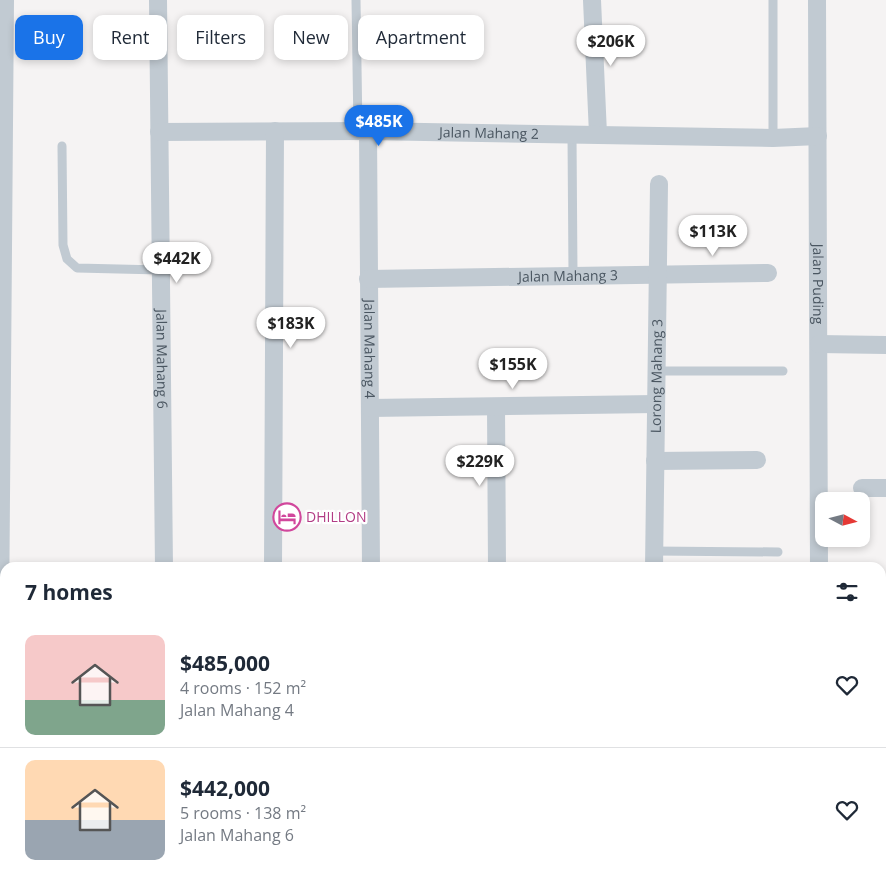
<!DOCTYPE html>
<meta charset="utf-8">
<style>
:root{--surface:#fff;--page:#f2f2f3;--text:#1f2937;--muted:#747a83;--line:#e0e1e3;--accent:#1a73e8}
body{margin:0;font-family:"Open Sans",sans-serif;background:var(--page);color:var(--text);height:100vh;display:flex;flex-direction:column;font-size:19px;white-space:nowrap}
*{box-sizing:border-box;margin:0}
p{font-size:16px;color:var(--muted)}
.icon{flex:none;width:28px;height:28px;fill:none;stroke:currentColor;stroke-width:2;stroke-linecap:round;stroke-linejoin:round}
.map{position:relative;flex:1;overflow:hidden}
.panel{position:absolute;left:0px;top:562px;width:886px;height:321px;display:flex;flex-direction:column;background:var(--surface);border-radius:15px 15px 0 0;box-shadow:0 2px 8px #0003}
.panel>*{flex:none}
.guide{position:absolute;left:15px;top:15px;width:500px;height:45px;display:flex;gap:10px}
.needle{width:32px;rotate:97deg}
.fabs{position:absolute;left:815px;top:492px;display:grid;gap:10px}
.fabs a{display:grid;place-items:center;width:55px;height:55px;border-radius:10px;background:var(--surface);box-shadow:0 2px 8px #0003;font-size:25px}
.price{position:absolute;translate:-50% -42px;padding:0 11px;border-radius:18px;background:#fff;color:#222;font-size:16px;line-height:32px;filter:drop-shadow(0 1px 2px #0008)}
.price::after{content:'';position:absolute;left:50%;top:30px;width:15px;height:11px;margin-left:-8px;background:inherit;clip-path:polygon(0 0,100% 0,50% 100%)}
.price.active{background:var(--accent);color:#fff}
ul{padding:0;list-style:none}
li{display:flex;align-items:center;gap:15px;height:125px;padding:0 25px}
li+li{border-top:1px solid var(--line)}
li span{display:grid;place-items:center;flex:none;width:140px;height:100px;border-radius:10px;color:#555}
li>.icon{margin-inline-start:auto}
span .icon{width:60px;height:60px;fill:#fffc;stroke-width:1}
li b{font-size:21px}
h2{display:flex;justify-content:space-between;align-items:center;height:60px;padding:0 25px;font-size:21px}
.tag{padding:0 18px;border-radius:10px;background:var(--surface);box-shadow:0 2px 8px #0003;font-size:18px;line-height:45px}
.tag.active{background:var(--accent);color:#fff}
.map>svg:first-child{display:block}
.building{fill:#cdcfd5}
.lines{fill:none;stroke-linecap:round;stroke-linejoin:round}
.service{stroke:#c1cad2;stroke-width:9}
.minor{stroke:#c1cad2;stroke-width:18}
.labels{text-anchor:middle;stroke-width:4.5;stroke-linejoin:round;paint-order:stroke}
.street-label{font-size:14px;fill:#4a5661;stroke:#fff}
.hotel-label{font-size:14px;fill:#b23c85;stroke:#fff;text-anchor:start}
</style>
<div class="map">
<svg width="886" height="883" viewBox="0 0 886 883">
<rect width="100%" height="100%" fill="#f5f3f3"/>
<!-- building -->
<polygon class="building" points="0,873 5,874 5,879 44,879 44,883 0,883"/>
<g class="lines">
<!-- service -->
<g class="service">
<polyline points="356,0 358,131"/>
<polyline points="773,0 773,138"/>
<polyline points="572,135 573,274"/>
<polyline points="62,146 63,245 67,259 77,268 160,270"/>
<polyline points="657,371 783,371"/>
<polyline points="654,551 778,552"/>
</g>
<!-- minor -->
<g class="minor">
<path id="s1" d="M158,0L164,568"/>
<polyline points="592,0 598,134"/>
<path id="s2" d="M817,0L819,568"/>
<path id="s3" d="M368,131L371,568"/>
<path id="s4" d="M159,132L368,131L773,138L818,136"/>
<path id="s5" d="M368,279L768,273"/>
<polyline points="819,344 886,345"/>
<polyline points="496,407 497,568"/>
<polyline points="370,408 656,404"/>
<polyline points="655,461 757,460"/>
<polyline points="862,488 886,488"/>
<polyline points="273,568 275,131"/>
<path id="s6" d="M654,568L659,184"/>
<polyline points="0,620 5,0"/>
<polyline points="881,643 886,643"/>
<polyline points="881,748 886,748"/>
<polyline points="668,879 668,883"/>
<polyline points="823,879 824,883"/>
<polyline points="365,883 365,879"/>
<polyline points="861,883 861,879"/>
</g>
</g>
<!-- icons -->
<defs>
<g id="hotel-ring" transform="scale(1.4375)"><circle r="9.5" fill="#fff" stroke="#d1479c" stroke-width="1.5"/><path d="M-6-4.5h1.5V1H6V5H4.5V3h-9V5H-6ZM-4 0a1.8 1.8 0 1 1 3.6 0ZM.5 0V-2.5h3Q6-2.5 6 0Z" fill="#d1479c"/></g>
</defs>
<g fill-rule="evenodd">
<use href="#hotel-ring" x="287" y="517"/>
</g>
<g class="labels">
<!-- street labels -->
<g class="street-label">
<text dy="5" stroke="none"><textPath href="#s4" startOffset="330">Jalan Mahang 2</textPath></text>
<text dy="5" stroke="none"><textPath href="#s5" startOffset="200">Jalan Mahang 3</textPath></text>
<text dy="5" stroke="none"><textPath href="#s2" startOffset="284">Jalan Puding</textPath></text>
<text dy="5" stroke="none"><textPath href="#s3" startOffset="218">Jalan Mahang 4</textPath></text>
<text dy="5" stroke="none"><textPath href="#s1" startOffset="359">Jalan Mahang 6</textPath></text>
<text dy="5" stroke="none"><textPath href="#s6" startOffset="192">Lorong Mahang 3</textPath></text>
</g>
<!-- hotel labels -->
<g class="hotel-label">
<text x="306" y="522">DHILLON</text>
</g>
</g>
</svg>
<div class="fabs">
<a><svg class="needle" viewBox="-14 -14 28 28"><path d="M0-13l5 13h-10z" fill="#e53935"/><path d="M0 13l5-13h-10z" fill="#747a83"/></svg></a>
</div>
<b class="price" style="left:611px;top:67px">$206K</b>
<b class="price active" style="left:379px;top:147px">$485K</b>
<b class="price" style="left:713px;top:257px">$113K</b>
<b class="price" style="left:177px;top:284px">$442K</b>
<b class="price" style="left:291px;top:349px">$183K</b>
<b class="price" style="left:513px;top:390px">$155K</b>
<b class="price" style="left:480px;top:487px">$229K</b>
<div class="guide">
<a class="tag active">Buy</a>
<a class="tag">Rent</a>
<a class="tag">Filters</a>
<a class="tag">New</a>
<a class="tag">Apartment</a>
</div>
<section class="panel">
<h2>7 homes<svg class="icon" aria-label="filters" viewBox="0 0 24 24"><path d="M4 7h16M4 17h16"/><circle cx="9" cy="7" r="2"/><circle cx="15" cy="17" r="2"/></svg></h2>
<ul>
<li><span style="background:linear-gradient(#f6c9c9 65%,#7fa58c 0)"><svg class="icon" aria-label="home" viewBox="0 0 24 24"><path d="M3 11l9-7 9 7M6 9v11h12V9"/></svg></span><div><b>$485,000</b><p>4 rooms · 152 m²</p><p>Jalan Mahang 4</p></div><svg class="icon" aria-label="heart" viewBox="0 0 24 24"><path d="M12 20l-8-8c-3-5 5-10 8-4 3-6 11-1 8 4z"/></svg></li>
<li><span style="background:linear-gradient(#ffd9b3 60%,#9aa5b1 0)"><svg class="icon" aria-label="home" viewBox="0 0 24 24"><path d="M3 11l9-7 9 7M6 9v11h12V9"/></svg></span><div><b>$442,000</b><p>5 rooms · 138 m²</p><p>Jalan Mahang 6</p></div><svg class="icon" aria-label="heart" viewBox="0 0 24 24"><path d="M12 20l-8-8c-3-5 5-10 8-4 3-6 11-1 8 4z"/></svg></li>
</ul>
</section>
</div>
